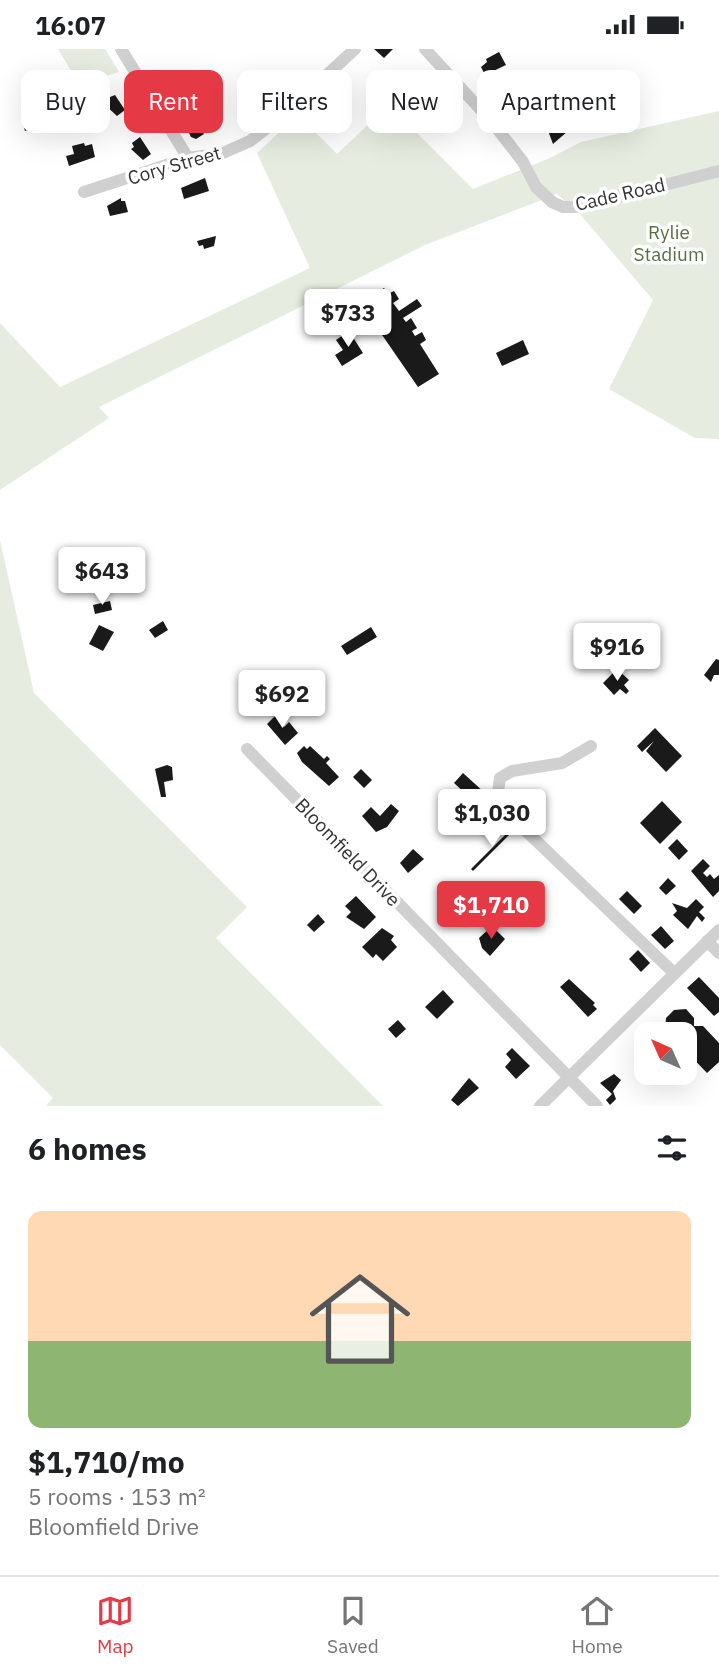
<!DOCTYPE html>
<meta charset="utf-8">
<style>
:root{--surface:#fff;--page:#f2f2f2;--text:#202124;--muted:#757577;--line:#e0e0e0;--accent:#e63946}
body{margin:0;font-family:"IBM Plex Sans",sans-serif;background:var(--page);color:var(--text);height:100vh;display:flex;flex-direction:column;font-size:26px;white-space:nowrap}
*{box-sizing:border-box;margin:0}
p{font-size:23px;color:var(--muted)}
.icon{flex:none;width:38px;height:38px;fill:none;stroke:currentColor;stroke-width:2;stroke-linecap:round;stroke-linejoin:round}
.map{position:relative;height:1057px;overflow:hidden}
.drawer{display:flex;flex-direction:column;background:var(--surface);flex:1}
.drawer>*{flex:none}
.top-card{position:absolute;left:21px;top:21px;width:677px;height:63px;display:flex;gap:14px}
.needle{width:46px;rotate:315deg}
.buttons{position:absolute;left:634px;top:973px;display:grid;gap:14px}
.buttons a{display:grid;place-items:center;width:63px;height:63px;border-radius:14px;background:var(--surface);box-shadow:0 7px 28px #0002;font-size:35px}
.price{position:absolute;translate:-50% -60px;padding:0 16px;border-radius:7px;background:#fff;color:#222;font-size:23px;line-height:46px;filter:drop-shadow(0 2px 4px #0008)}
.price::after{content:'';position:absolute;left:50%;top:42px;width:21px;height:16px;margin-left:-10px;background:inherit;clip-path:polygon(0 0,100% 0,50% 100%)}
.price.on{background:var(--accent);color:#fff}
ul{padding:0;list-style:none}
li{display:grid;align-content:center;gap:14px;height:371px;padding:0 28px}
li span{display:grid;place-items:center;height:217px;border-radius:14px;color:#555}
li>.icon{margin-inline-start:auto}
span .icon{width:126px;height:126px;fill:#fffc;stroke-width:1}
li b{font-size:30px}
h2{display:flex;justify-content:space-between;align-items:center;height:84px;padding:0 28px;font-size:30px}
.chip{padding:0 24px;border-radius:14px;background:var(--surface);box-shadow:0 7px 28px #0002;font-size:24px;line-height:63px}
.chip.on{background:var(--accent);color:#fff}
.status{display:flex;justify-content:space-between;align-items:center;height:49px;padding:0 35px;background:var(--surface);direction:ltr}
.status svg{height:19px;fill:currentColor}
.dock{display:flex;justify-content:space-around;align-items:center;height:98px;border-top:2px solid var(--line);background:var(--surface);font-size:19px;color:var(--muted)}
.dock a{display:grid;justify-items:center;gap:4px}
.dock .on{color:var(--accent)}
.map>svg:first-child{display:block}
.green{fill:#e6ecdf}
.building{fill:#1a1a1a}
.lines{fill:none;stroke-linecap:round;stroke-linejoin:round}
.minor{stroke:#d0d0d0;stroke-width:12}
.labels{text-anchor:middle;stroke-width:7;stroke-linejoin:round;paint-order:stroke}
.street-label{font-size:19px;fill:#333;stroke:#fff}
.park-label{font-size:19px;fill:#56703f;stroke:#fff}
</style>
<div class="status"><b>16:07</b><svg viewBox="0 0 49 12"><path d="M0 12V9h3v3zM5 12V6h3v6zM10 12V3h3v9zM15 12V0h3v12zM26 1h20v11H26zM47 4h2v5h-2z"/></svg></div>
<div class="map">
<svg width="719" height="1057" viewBox="0 0 719 1057">
<rect width="100%" height="100%" fill="#fff"/>
<!-- green -->
<g class="green">
<polygon points="58,0 105,0 119,23 79,35"/>
<polygon points="389,56 473,140 550,109 581,93 719,62 719,390 695,389 609,340 653,251 579,164 557,145 425,196 99,358 109,369 0,441 0,274 60,338 310,219 257,104 298,66 337,105"/>
<polygon points="0,491 34,644 247,858 216,889 383,1057 46,1057 53,1049 0,996"/>
</g>
<!-- building -->
<g class="building">
<polygon points="374,0 393,0 384,9"/>
<polygon points="499,3 506,16 485,26 481,18 487,13 486,10"/>
<polygon points="115,46 125,61 117,67 104,55 105,50"/>
<polygon points="195,50 206,69 197,74 204,85 196,90 191,88 183,72 191,67 185,56"/>
<polygon points="622,54 627,78 611,79 610,76 604,79 601,57"/>
<polygon points="47,65 49,72 25,82 23,75"/>
<polygon points="560,70 568,82 553,95 547,79"/>
<polygon points="140,88 151,105 143,111 131,100 134,98 132,94"/>
<polygon points="84,94 85,97 92,95 95,108 69,117 66,107 74,105 72,97"/>
<polygon points="205,129 209,142 184,150 181,139"/>
<polygon points="121,149 121,152 125,152 128,163 110,167 107,157"/>
<polygon points="216,187 214,197 204,200 203,196 199,197 197,192"/>
<polygon points="384,239 388,245 394,242 399,250 393,254 399,262 417,250 422,257 403,269 406,273 411,269 417,279 412,282 415,287 422,283 426,291 420,295 439,325 418,338 360,254"/>
<polygon points="349,282 363,304 342,317 335,306 343,301 336,291"/>
<polygon points="523,291 529,305 502,317 496,304"/>
<polygon points="110,552 112,561 95,565 93,556"/>
<polygon points="163,572 168,581 155,589 149,581"/>
<polygon points="99,576 114,583 103,602 89,595"/>
<polygon points="371,578 377,588 347,606 341,597"/>
<polygon points="609,585 627,601 621,608 630,616 628,619 600,594"/>
<polygon points="716,610 719,611 719,626 714,626 711,633 704,626"/>
<polygon points="617,620 629,631 624,636 629,642 626,645 620,640 614,646 603,634"/>
<polygon points="276,666 284,678 289,673 298,684 285,696 267,675"/>
<polygon points="655,679 682,707 666,723 646,702 654,692 642,703 637,697"/>
<polygon points="304,697 307,700 310,697 324,710 327,707 330,710 326,714 339,728 329,737 302,713 297,704"/>
<polygon points="167,716 172,718 173,731 164,733 166,748 161,748 155,720"/>
<polygon points="361,720 372,731 364,739 353,728"/>
<polygon points="463,724 485,744 479,757 454,734"/>
<polygon points="662,752 682,773 660,795 640,774"/>
<polygon points="391,755 399,762 387,778 376,783 362,767 371,758 380,767"/>
<polygon points="512,779 514,781 473,822 471,820"/>
<polygon points="677,790 688,802 679,811 668,799"/>
<polygon points="413,800 424,810 408,824 400,814"/>
<polygon points="703,810 710,817 703,824 707,828 710,825 714,830 719,826 719,842 713,848 691,822"/>
<polygon points="668,829 676,837 666,846 659,839"/>
<polygon points="463,838 475,849 452,869 443,858"/>
<polygon points="488,838 497,847 485,857 477,849"/>
<polygon points="627,842 642,857 634,865 619,850"/>
<polygon points="356,847 376,868 364,880 346,868 351,863 345,857"/>
<polygon points="696,850 704,858 699,863 705,869 702,873 697,867 688,880 673,866 677,862 672,854 687,859"/>
<polygon points="501,861 509,869 495,879 489,873"/>
<polygon points="318,865 325,873 314,883 307,876"/>
<polygon points="661,877 674,892 665,900 651,886"/>
<polygon points="382,879 394,887 391,891 397,898 383,912 376,905 373,909 362,898"/>
<polygon points="489,880 492,883 495,880 505,890 490,907 482,899 479,889"/>
<polygon points="638,901 650,914 641,923 629,910"/>
<polygon points="699,928 719,949 719,963 714,967 687,939"/>
<polygon points="569,930 595,954 593,956 597,960 588,968 560,938"/>
<polygon points="443,941 454,953 437,970 425,958"/>
<polygon points="686,960 694,969 694,977 703,977 719,994 719,1013 707,1024 684,1000 684,985 670,985 665,980 666,969 674,961"/>
<polygon points="398,971 406,980 396,989 388,980"/>
<polygon points="512,999 530,1017 516,1030 505,1018 511,1011 506,1005"/>
<polygon points="614,1025 621,1031 613,1042 616,1050 610,1056 606,1051 612,1045 600,1034"/>
<polygon points="469,1029 479,1039 458,1057 451,1051"/>
</g>
<g class="lines">
<!-- minor -->
<g class="minor">
<polyline points="121,0 188,109"/>
<polyline points="425,0 492,73 523,113 536,138 552,153 563,158 578,158 719,122"/>
<polyline points="84,143 188,109 223,104 250,92 280,69 355,0"/>
<polyline points="591,697 562,714 512,722 500,729 497,750 525,781 674,924"/>
<polyline points="247,700 597,1057"/>
<polyline points="707,892 719,904"/>
<polyline points="540,1057 719,881"/>
</g>
</g>
<g class="labels">
<!-- street labels -->
<g class="street-label">
<text transform="translate(174 116) rotate(-16)" y="7">Cory Street</text>
<text transform="translate(620 145) rotate(-13)" y="7">Cade Road</text>
<text transform="translate(348 803) rotate(46)" y="7">Bloomfield Drive</text>
</g>
<!-- park labels -->
<g class="park-label">
<text x="669" y="190">Rylie<tspan x="669" dy="22">Stadium</tspan></text>
</g>
</g>
</svg>
<div class="buttons">
<a><svg class="needle" viewBox="-14 -14 28 28"><path d="M0-13l5 13h-10z" fill="#e53935"/><path d="M0 13l5-13h-10z" fill="#757577"/></svg></a>
</div>
<b class="price" style="left:348px;top:300px">$733</b>
<b class="price" style="left:102px;top:558px">$643</b>
<b class="price" style="left:617px;top:634px">$916</b>
<b class="price" style="left:282px;top:681px">$692</b>
<b class="price" style="left:492px;top:800px">$1,030</b>
<b class="price on" style="left:491px;top:892px">$1,710</b>
<div class="top-card">
<a class="chip">Buy</a>
<a class="chip on">Rent</a>
<a class="chip">Filters</a>
<a class="chip">New</a>
<a class="chip">Apartment</a>
</div>
</div>
<section class="drawer">
<h2>6 homes<svg class="icon" aria-label="filters" viewBox="0 0 24 24"><path d="M4 7h16M4 17h16"/><circle cx="9" cy="7" r="2"/><circle cx="15" cy="17" r="2"/></svg></h2>
<ul>
<li><span style="background:linear-gradient(#ffd9b3 60%,#8fb573 0)"><svg class="icon" aria-label="home" viewBox="0 0 24 24"><path d="M3 11l9-7 9 7M6 9v11h12V9"/></svg></span><div><b>$1,710/mo</b><p>5 rooms · 153 m²</p><p>Bloomfield Drive</p></div></li>
</ul>
</section>
<nav class="dock">
<a class="on"><svg class="icon" aria-label="map" viewBox="0 0 24 24"><path d="M3 6l6-2 6 2 6-2v14l-6 2-6-2-6 2zM9 4v14M15 6v14"/></svg>Map</a>
<a><svg class="icon" aria-label="saved" viewBox="0 0 24 24"><path d="M7 4h10v16l-5-4-5 4z"/></svg>Saved</a>
<a><svg class="icon" aria-label="home" viewBox="0 0 24 24"><path d="M3 11l9-7 9 7M6 9v11h12V9"/></svg>Home</a>
</nav>
